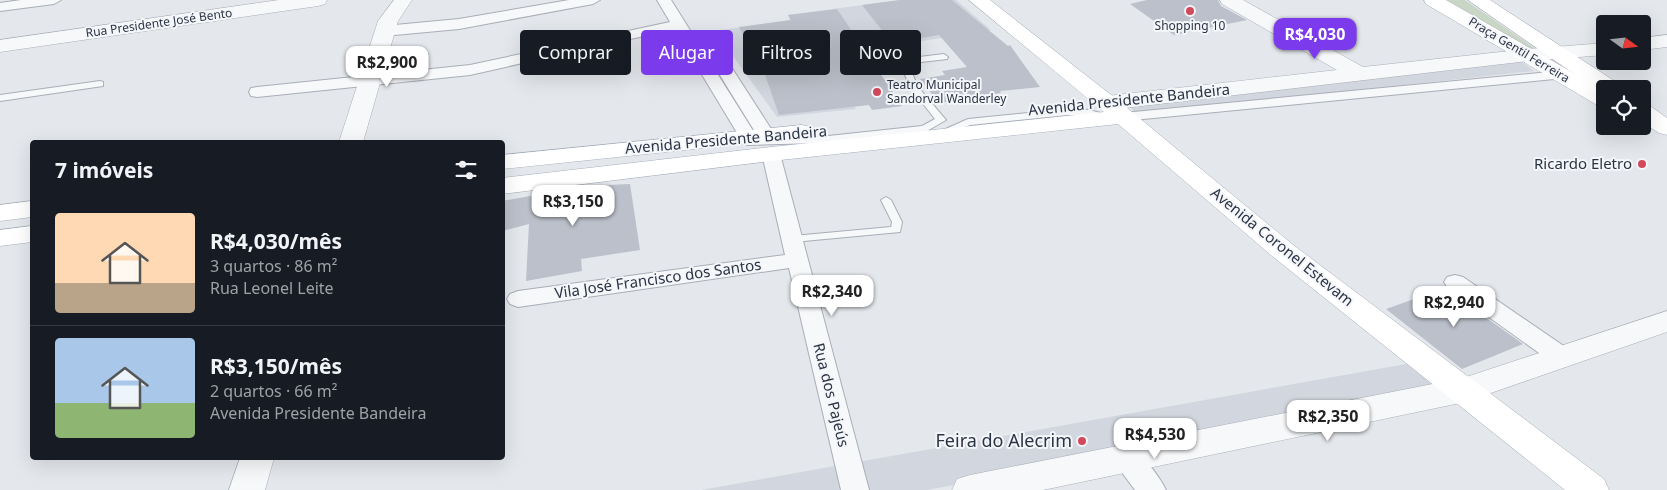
<!DOCTYPE html>
<html lang="pt">
<meta charset="utf-8">
<style>
:root{--surface:#171b24;--page:#242831;--text:#f1f3f6;--muted:#9ea1a6;--line:#363941;--accent:#7c3aed}
body{margin:0;font-family:"Noto Sans",sans-serif;background:var(--page);color:var(--text);height:100vh;display:flex;flex-direction:column;font-size:19px;white-space:nowrap}
*{box-sizing:border-box;margin:0}
p{font-size:16px;color:var(--muted)}
.icon{flex:none;width:28px;height:28px;fill:none;stroke:currentColor;stroke-width:2;stroke-linecap:round;stroke-linejoin:round}
.map{position:relative;flex:1;overflow:hidden}
.side{position:absolute;left:30px;top:140px;width:475px;height:320px;display:flex;flex-direction:column;background:var(--surface);border-radius:5px;box-shadow:0 5px 20px #0002}
.side>*{flex:none}
.banner{position:absolute;left:520px;top:30px;width:475px;height:45px;display:flex;gap:10px}
.needle{width:32px;rotate:105deg}
.controls{position:absolute;left:1596px;top:15px;display:grid;gap:10px}
.controls a{display:grid;place-items:center;width:55px;height:55px;border-radius:5px;background:var(--surface);box-shadow:0 5px 20px #0002;font-size:25px}
.price{position:absolute;translate:-50% -42px;padding:0 11px;border-radius:10px;background:#fff;color:#222;font-size:16px;line-height:32px;filter:drop-shadow(0 1px 2px #0008)}
.price::after{content:'';position:absolute;left:50%;top:30px;width:15px;height:11px;margin-left:-8px;background:inherit;clip-path:polygon(0 0,100% 0,50% 100%)}
.price.on{background:var(--accent);color:#fff}
ul{padding:0;list-style:none}
li{display:flex;align-items:center;gap:15px;height:125px;padding:0 25px}
li+li{border-top:1px solid var(--line)}
li span{display:grid;place-items:center;flex:none;width:140px;height:100px;border-radius:5px;color:#555}
li>.icon{margin-inline-start:auto}
span .icon{width:60px;height:60px;fill:#fffc;stroke-width:1}
li b{font-size:21px}
h2{display:flex;justify-content:space-between;align-items:center;height:60px;padding:0 25px;font-size:21px}
.chip{padding:0 18px;border-radius:5px;background:var(--surface);box-shadow:0 5px 20px #0002;font-size:18px;line-height:45px}
.chip.on{background:var(--accent);color:#fff}
.map>svg:first-child{display:block}
.built{fill:#d2d6de}
.green{fill:#c9d6c5}
.building{fill:#bbc0ca}
.lines{fill:none;stroke-linecap:round;stroke-linejoin:round}
.service-casing{stroke:#a9aeb7;stroke-width:2}
.pedestrian-casing{stroke:#a9aeb7;stroke-width:2}
.minor-casing{stroke:#a9aeb7;stroke-width:2}
.tertiary-casing{stroke:#a9aeb7;stroke-width:1}
.secondary-casing{stroke:#a9aeb7;stroke-width:1}
.primary-casing{stroke:#a3abb8;stroke-width:1}
.service{fill:#f7f8fa;fill-rule:evenodd}
.pedestrian{fill:#f7f8fa;fill-rule:evenodd}
.minor{fill:#f7f8fa;fill-rule:evenodd}
.tertiary{fill:#f7f8fa;fill-rule:evenodd}
.secondary{fill:#fff;fill-rule:evenodd}
.primary{fill:#fff;fill-rule:evenodd}
.poi-dot{fill:#d1495b;stroke:#f4f6f9;stroke-width:2}
.labels{text-anchor:middle;stroke-width:4;stroke-linejoin:round;paint-order:stroke}
.far-street-label{font-size:12px;fill:#2b3445;stroke:#f4f6f9}
.far-poi-label{font-size:12px;fill:#2b3445;stroke:#f4f6f9}
.street-label{font-size:15px;fill:#2b3445;stroke:#f4f6f9}
.poi-label{font-size:15px;fill:#2b3445;stroke:#f4f6f9;text-anchor:end}
.near-poi-label{font-size:18px;fill:#2b3445;stroke:#f4f6f9;text-anchor:end}
</style>
<div class="map">
<svg width="1667" height="490" viewBox="0 0 1667 490">
<rect width="100%" height="100%" fill="#e4e7ec"/>
<!-- built -->
<g class="built">
<polygon points="900,0 956,0 991,30 865,50 877,69 851,72 850,97 856,109 777,117 715,31 790,20 788,15"/>
<polygon points="1521,61 1534,71 1137,114 1126,103"/>
<polygon points="1412,363 1449,392 927,490 701,490"/>
</g>
<!-- green -->
<polygon class="green" points="1437,0 1465,0 1536,49 1534,51"/>
<!-- building -->
<g class="building">
<polygon points="900,0 952,0 1008,46 1010,45 1040,87 1000,91 1001,93 939,103 920,79 945,75 942,71 967,67 939,35 892,43 862,5"/>
<polygon points="1147,0 1218,0 1221,6 1247,20 1174,35 1130,4"/>
<polygon points="837,9 902,106 872,110 869,105 779,115 761,63 754,55 739,27 791,20 788,15"/>
<polygon points="630,184 640,250 581,259 582,271 526,281 529,224 502,231 502,201 586,186"/>
<polygon points="1445,288 1446,289 1523,344 1462,369 1386,309"/>
</g>
<g class="lines">
<!-- service casing -->
<g class="service-casing">
<g id="service">
<polygon points="944,54 948,57 947,59 913,63 909,66 918,87 946,120 927,131 901,135 819,143 747,145 742,142 747,139 819,137 922,126 935,119 910,87 901,65 911,58"/>
<polygon points="100,81 103,82 103,86 0,101 0,95"/>
<polygon points="1067,109 1089,110 1108,115 1110,117 1105,120 1089,116 1067,115 970,125 938,138 932,138 930,136 968,119"/>
<polygon points="886,197 891,200 902,222 900,232 793,242 787,239 793,236 891,227 892,222 881,200"/>
</g>
</g>
<!-- pedestrian casing -->
<g class="pedestrian-casing">
<polygon id="pedestrian" points="1560,71 1564,72 1566,75 1564,78 1123,121 1116,117 1123,113"/>
</g>
<!-- minor casing -->
<g class="minor-casing">
<g id="minor">
<polygon points="21,0 61,0 54,4 0,11 0,3"/>
<polygon points="569,0 600,0 593,4 459,29 384,36 376,31 384,26 459,19"/>
<polygon points="657,0 671,0 757,137 754,141 742,141 675,30 615,42 470,75 257,97 251,96 249,92 251,88 257,87 470,65 670,22"/>
<polygon points="713,46 719,48 775,135 772,139 760,139 757,135 705,51"/>
<polygon points="771,148 778,150 780,154 869,490 841,490 789,268 518,307 510,304 507,299 510,294 518,291 785,255 762,154 764,150"/>
<polygon points="1455,275 1463,277 1571,351 1574,357 1571,363 1562,366 1553,363 1447,287 1444,282 1447,277"/>
<path d="M1125,447C1142,453 1158,474 1166,490H1135L1111,458L1115,450Z"/>
</g>
</g>
<!-- tertiary casing -->
<g class="tertiary-casing">
<g id="tertiary">
<polygon points="279,0 327,0 325,4 318,6 0,52 0,40"/>
<polygon points="394,0 412,0 398,21 363,142 339,142 378,21"/>
<polygon points="1220,0 1243,0 1363,67 1528,49 1605,43 1605,55 1528,61 1107,110 1099,108 1096,103 1099,98 1107,96 1337,70 1222,4"/>
<polygon points="1667,35 1667,47 1642,50 1642,38"/>
<polygon points="1667,311 1667,332 1465,402 1043,490 952,490 957,479 970,475 1463,378"/>
<polygon points="240,458 274,458 265,490 229,490"/>
</g>
</g>
<!-- secondary casing -->
<g class="secondary-casing">
<polygon id="secondary" points="1424,0 1446,0 1605,91 1605,107 1597,105 1426,4"/>
</g>
<!-- primary casing -->
<g class="primary-casing">
<g id="primary">
<polygon points="969,0 990,0 1115,98 1292,244 1604,479 1609,490 1565,490 1272,256 1118,124 771,161 502,194 502,178 771,147 1104,112"/>
<polygon points="1468,0 1490,0 1619,84 1622,89 1605,89 1605,94 1603,94"/>
<polygon points="1642,104 1650,106 1667,118 1667,135 1659,133 1642,122"/>
<polygon points="802,125 810,127 814,132 810,137 502,169 502,155"/>
<polygon points="32,201 32,217 0,221 0,205"/>
<polygon points="32,226 32,242 0,246 0,230"/>
</g>
</g>
<!-- service -->
<use href="#service" class="service"/>
<!-- pedestrian -->
<use href="#pedestrian" class="pedestrian"/>
<!-- minor -->
<use href="#minor" class="minor"/>
<!-- tertiary -->
<use href="#tertiary" class="tertiary"/>
<!-- secondary -->
<use href="#secondary" class="secondary"/>
<!-- primary -->
<use href="#primary" class="primary"/>
</g>
<!-- markers -->
<g class="poi-dot">
<circle cx="1190" cy="11" r="5"/>
<circle cx="877" cy="92" r="5"/>
<circle cx="1642" cy="164" r="5"/>
<circle cx="1082" cy="441" r="5"/>
</g>
<g class="labels">
<!-- far-street labels -->
<g class="far-street-label">
<text transform="translate(159 23) rotate(-8)" y="4">Rua Presidente José Bento</text>
<text transform="translate(1519 50) rotate(31)" y="4">Praça Gentil Ferreira</text>
</g>
<!-- far-poi labels -->
<g class="far-poi-label">
<text x="1190" y="30">Shopping 10</text>
<text x="887" y="89" text-anchor="start">Teatro Municipal<tspan x="887" dy="14">Sandorval Wanderley</tspan></text>
</g>
<!-- street labels -->
<g class="street-label">
<text transform="translate(1129 100) rotate(-6)" y="5">Avenida Presidente Bandeira</text>
<text transform="translate(726 140) rotate(-5)" y="5">Avenida Presidente Bandeira</text>
<text transform="translate(1282 247) rotate(39)" y="5">Avenida Coronel Estevam</text>
<text transform="translate(658 279) rotate(-8)" y="5">Vila José Francisco dos Santos</text>
<text transform="translate(831 395) rotate(76)" y="5">Rua dos Pajeús</text>
</g>
<!-- poi labels -->
<g class="poi-label">
<text x="1632" y="169">Ricardo Eletro</text>
</g>
<!-- near-poi labels -->
<g class="near-poi-label">
<text x="1072" y="447">Feira do Alecrim</text>
</g>
</g>
</svg>
<div class="controls">
<a><svg class="needle" viewBox="-14 -14 28 28"><path d="M0-13l5 13h-10z" fill="#e53935"/><path d="M0 13l5-13h-10z" fill="#9ea1a6"/></svg></a>
<a><svg class="icon" aria-label="locate" viewBox="0 0 24 24"><circle cx="12" cy="12" r="6"/><path d="M12 2v4M12 18v4M2 12h4M18 12h4"/></svg></a>
</div>
<b class="price on" style="left:1315px;top:60px">R$4,030</b>
<b class="price" style="left:387px;top:88px">R$2,900</b>
<b class="price" style="left:573px;top:227px">R$3,150</b>
<b class="price" style="left:832px;top:317px">R$2,340</b>
<b class="price" style="left:1454px;top:328px">R$2,940</b>
<b class="price" style="left:1328px;top:442px">R$2,350</b>
<b class="price" style="left:1155px;top:460px">R$4,530</b>
<div class="banner">
<a class="chip">Comprar</a>
<a class="chip on">Alugar</a>
<a class="chip">Filtros</a>
<a class="chip">Novo</a>
</div>
<section class="side">
<h2>7 imóveis<svg class="icon" aria-label="filters" viewBox="0 0 24 24"><path d="M4 7h16M4 17h16"/><circle cx="9" cy="7" r="2"/><circle cx="15" cy="17" r="2"/></svg></h2>
<ul>
<li><span style="background:linear-gradient(#ffd9b3 70%,#b9a48a 0)"><svg class="icon" aria-label="home" viewBox="0 0 24 24"><path d="M3 11l9-7 9 7M6 9v11h12V9"/></svg></span><div><b>R$4,030/mês</b><p>3 quartos · 86 m²</p><p>Rua Leonel Leite</p></div></li>
<li><span style="background:linear-gradient(#a9c7e8 65%,#8fb573 0)"><svg class="icon" aria-label="home" viewBox="0 0 24 24"><path d="M3 11l9-7 9 7M6 9v11h12V9"/></svg></span><div><b>R$3,150/mês</b><p>2 quartos · 66 m²</p><p>Avenida Presidente Bandeira</p></div></li>
</ul>
</section>
</div>
